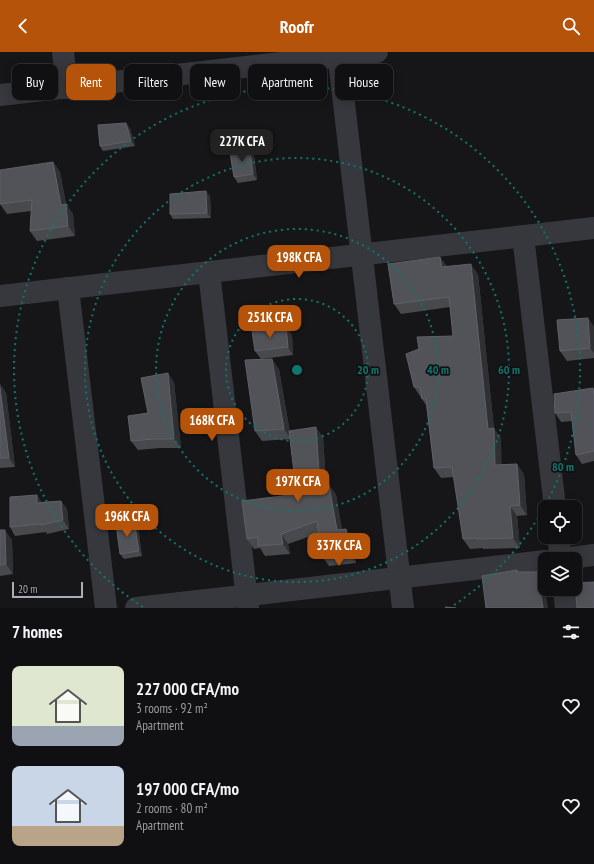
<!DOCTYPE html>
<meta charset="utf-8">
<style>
:root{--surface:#101012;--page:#1e1e20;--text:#f1f3f6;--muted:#9c9d9f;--line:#303032;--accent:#b45309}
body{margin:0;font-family:"PT Sans Narrow",sans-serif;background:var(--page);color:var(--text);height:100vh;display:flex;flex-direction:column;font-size:15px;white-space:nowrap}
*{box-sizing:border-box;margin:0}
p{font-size:13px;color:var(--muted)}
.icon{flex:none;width:22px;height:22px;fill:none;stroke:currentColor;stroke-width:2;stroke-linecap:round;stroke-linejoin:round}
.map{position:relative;height:556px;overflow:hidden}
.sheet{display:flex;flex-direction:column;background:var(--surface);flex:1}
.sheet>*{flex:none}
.banner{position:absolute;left:12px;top:12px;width:570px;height:36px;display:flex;gap:8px}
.controls{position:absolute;left:538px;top:448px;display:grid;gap:8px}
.controls a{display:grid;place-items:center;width:44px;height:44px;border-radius:8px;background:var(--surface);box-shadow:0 2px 10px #0003,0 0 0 1px var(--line);font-size:20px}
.scale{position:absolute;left:12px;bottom:10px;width:71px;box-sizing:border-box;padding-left:4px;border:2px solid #a8adb8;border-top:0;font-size:11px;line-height:14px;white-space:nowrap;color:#a8adb8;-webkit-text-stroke:3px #111113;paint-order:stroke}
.price{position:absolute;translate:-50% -34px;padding:0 9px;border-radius:8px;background:var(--accent);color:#fff;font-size:13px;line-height:26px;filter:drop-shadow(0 1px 2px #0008)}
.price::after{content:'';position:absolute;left:50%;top:24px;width:12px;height:9px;margin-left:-6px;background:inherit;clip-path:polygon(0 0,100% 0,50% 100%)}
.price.active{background:#222;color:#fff}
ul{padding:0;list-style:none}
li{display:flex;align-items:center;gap:12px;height:100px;padding:0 12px}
li span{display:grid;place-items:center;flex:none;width:112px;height:80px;border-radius:8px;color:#555}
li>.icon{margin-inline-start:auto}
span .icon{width:48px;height:48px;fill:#fffc;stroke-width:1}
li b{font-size:17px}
h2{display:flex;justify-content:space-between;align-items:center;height:48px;padding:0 12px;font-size:17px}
.pill{padding:0 14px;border-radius:8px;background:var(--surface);box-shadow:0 2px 10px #0003,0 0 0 1px var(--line);font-size:14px;line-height:36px}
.pill.active{background:var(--accent);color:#fff}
header{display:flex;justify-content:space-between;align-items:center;height:52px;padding:0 12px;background:var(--accent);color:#fff;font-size:18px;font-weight:600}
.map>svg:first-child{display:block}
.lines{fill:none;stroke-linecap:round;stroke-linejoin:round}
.minor{stroke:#37383d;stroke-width:22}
.wall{fill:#47494d}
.shaded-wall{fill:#2f3033}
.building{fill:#525359;stroke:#5f6168}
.ring{fill:none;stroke:#0f766e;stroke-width:2;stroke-dasharray:2 4}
.centre{fill:#0f766e;stroke:#111113;stroke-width:2}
.ring-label{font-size:12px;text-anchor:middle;font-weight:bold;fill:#0f766e;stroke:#111113;stroke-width:3.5;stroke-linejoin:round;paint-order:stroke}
</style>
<header><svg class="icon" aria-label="back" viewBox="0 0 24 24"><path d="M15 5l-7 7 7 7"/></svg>Roofr<svg class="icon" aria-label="search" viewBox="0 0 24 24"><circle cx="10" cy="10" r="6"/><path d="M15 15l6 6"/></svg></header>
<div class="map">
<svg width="594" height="556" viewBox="0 0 594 556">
<rect width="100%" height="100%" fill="#161618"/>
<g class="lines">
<!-- minor -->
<g class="minor">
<polyline points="63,0 67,36"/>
<polyline points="338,0 403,556"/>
<polyline points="0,43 377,0"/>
<polyline points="523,184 555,455"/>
<polyline points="209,220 248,556"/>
<polyline points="68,236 106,556"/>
<polyline points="0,244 594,176"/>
<polyline points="558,485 561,507"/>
<polyline points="562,507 594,503"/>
<polyline points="564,537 566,556"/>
<polyline points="136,556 545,509"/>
</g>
</g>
<!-- wall -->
<g class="wall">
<polygon points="130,76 135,94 103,99 100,94"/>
<polygon points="254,103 257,128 238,131 234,125"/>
<polygon points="53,110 60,120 66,152 73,162 75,184 37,189 30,179 31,159 7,162 0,152"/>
<polygon points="210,144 211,166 173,167 170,162"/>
<polygon points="440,205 447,215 478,222 494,377 501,386 501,412 524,422 527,463 517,464 520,496 483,497 483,496 470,497 463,487 454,425 441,426 434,416 426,353 414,335 453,284 450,255 401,262 394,252"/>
<polygon points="588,266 594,275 594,306 567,309 560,299"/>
<polygon points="286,274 292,283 293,303 261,307 255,299"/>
<polygon points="279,317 290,381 323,385 326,433 329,433 336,443 342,478 346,477 353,487 356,511 329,514 322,504 319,481 288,492 290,502 265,504 260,496 254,497 247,487 296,436 290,387 262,389 255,379"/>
<polygon points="174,330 181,396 160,396 138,398 131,389 148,361"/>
<polygon points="0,332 6,341 15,415 0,416"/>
<polygon points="594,337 594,409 582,412 576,403 572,369 561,370 555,361"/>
<polygon points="61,449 67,457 69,477 47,482 46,480 15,484 10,475 42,450"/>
<polygon points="134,469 138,475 142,504 124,507 120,502"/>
<polygon points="0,478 12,488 13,522 0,524"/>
</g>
<!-- shaded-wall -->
<g class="shaded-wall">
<polygon points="126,71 130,76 135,94 131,89"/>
<polygon points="250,98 254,103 257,128 253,122"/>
<polygon points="53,110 60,120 67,159 66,152 73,162 75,184 68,174 61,153"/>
<polygon points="206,139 210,144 211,166 207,161"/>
<polygon points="440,205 448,215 442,215"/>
<polygon points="471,212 478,222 494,377 501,386 502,423 495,413 488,377"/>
<polygon points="588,266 594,275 594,301 590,296"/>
<polygon points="286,274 292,283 293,303 288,295"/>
<polygon points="272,307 279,317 291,387 284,377"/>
<polygon points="168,321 174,330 181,396 174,387"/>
<polygon points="0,332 6,341 15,415 9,406"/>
<polygon points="316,375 323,385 327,444 320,434"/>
<polygon points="517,412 524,422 527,463 520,453"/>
<polygon points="329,433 336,443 344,488 337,478"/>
<polygon points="37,443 43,452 37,451"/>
<polygon points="61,449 67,457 69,477 63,468"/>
<polygon points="510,454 517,464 520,496 513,486"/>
<polygon points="134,469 138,475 142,504 139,499"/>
<polygon points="346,477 353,487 356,511 349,501"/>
<polygon points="5,478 12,488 13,522 6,512"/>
<polygon points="281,482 288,492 290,502 283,492"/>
<polygon points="537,520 544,530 548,556 543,556"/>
</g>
<!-- building -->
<g class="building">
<polygon points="126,71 131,89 100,94 98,73"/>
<polygon points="250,98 253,122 234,125 230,101"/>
<polygon points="53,110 61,153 66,152 68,174 30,179 32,148 0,152 0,118"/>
<polygon points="206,139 207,161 170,162 170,142"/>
<polygon points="440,205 442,215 471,212 488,377 494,376 495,413 517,412 520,453 510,454 513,486 476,487 476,486 463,487 452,415 434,416 426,346 422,347 420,335 414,335 406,302 419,297 417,285 453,284 449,245 394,252 388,212"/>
<polygon points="588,266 590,296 560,299 557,268"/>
<polygon points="286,274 288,295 255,299 252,279"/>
<polygon points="272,307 284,377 255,379 245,308"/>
<polygon points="168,321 174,387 154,387 131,389 128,364 148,361 141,326"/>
<polygon points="0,336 9,406 0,406"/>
<polygon points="593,336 594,343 594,399 576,403 571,360 555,361 554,342"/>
<polygon points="316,375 320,434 329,433 337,478 346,477 349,501 322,504 317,469 281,482 283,492 258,494 258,485 247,487 242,449 290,443 289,437 296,436 289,379"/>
<polygon points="37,443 37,451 61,449 63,468 41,473 41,472 10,475 10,445"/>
<polygon points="134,469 139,499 120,502 116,472"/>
<polygon points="0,478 5,478 6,512 0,513"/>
<polygon points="517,518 517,520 537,520 543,556 486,556 482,524"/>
<polygon points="594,530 594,556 577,556 575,531"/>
<polygon points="445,555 456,556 446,556"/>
</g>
<!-- distance rings -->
<g class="ring">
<circle cx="297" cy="318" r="71"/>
<circle cx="297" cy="318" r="141"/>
<circle cx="297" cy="318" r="212"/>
<path d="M143 555A283 283 0 1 1 451 555"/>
</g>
<circle cx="297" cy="318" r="6" class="centre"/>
<g class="ring-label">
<text x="368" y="322">20 m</text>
<text x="438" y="322">40 m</text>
<text x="509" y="322">60 m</text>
<text x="563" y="419">80 m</text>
</g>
</svg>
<div class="controls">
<a><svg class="icon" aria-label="locate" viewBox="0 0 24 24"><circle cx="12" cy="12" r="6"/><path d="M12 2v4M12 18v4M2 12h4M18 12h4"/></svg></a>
<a><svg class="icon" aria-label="layers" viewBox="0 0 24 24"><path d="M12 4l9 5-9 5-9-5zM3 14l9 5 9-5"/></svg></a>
</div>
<div class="scale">20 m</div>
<b class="price active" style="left:242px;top:111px">227K CFA</b>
<b class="price" style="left:299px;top:227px">198K CFA</b>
<b class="price" style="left:270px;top:287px">251K CFA</b>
<b class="price" style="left:212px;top:390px">168K CFA</b>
<b class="price" style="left:298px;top:451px">197K CFA</b>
<b class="price" style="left:127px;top:486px">196K CFA</b>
<b class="price" style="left:339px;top:515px">337K CFA</b>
<div class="banner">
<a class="pill">Buy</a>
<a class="pill active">Rent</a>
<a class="pill">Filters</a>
<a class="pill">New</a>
<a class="pill">Apartment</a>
<a class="pill">House</a>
</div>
</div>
<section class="sheet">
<h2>7 homes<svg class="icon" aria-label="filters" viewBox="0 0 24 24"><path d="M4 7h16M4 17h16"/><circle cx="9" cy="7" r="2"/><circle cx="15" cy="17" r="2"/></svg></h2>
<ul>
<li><span style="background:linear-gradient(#dfe7d0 75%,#9aa5b1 0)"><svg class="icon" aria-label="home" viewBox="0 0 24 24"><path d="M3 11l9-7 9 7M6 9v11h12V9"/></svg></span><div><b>227 000 CFA/mo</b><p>3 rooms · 92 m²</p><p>Apartment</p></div><svg class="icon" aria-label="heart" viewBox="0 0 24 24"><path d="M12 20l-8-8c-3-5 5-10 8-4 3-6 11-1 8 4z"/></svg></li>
<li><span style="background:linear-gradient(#c9d6e8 75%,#b9a48a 0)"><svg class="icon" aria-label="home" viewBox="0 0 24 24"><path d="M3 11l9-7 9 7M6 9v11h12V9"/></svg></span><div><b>197 000 CFA/mo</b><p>2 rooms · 80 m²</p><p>Apartment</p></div><svg class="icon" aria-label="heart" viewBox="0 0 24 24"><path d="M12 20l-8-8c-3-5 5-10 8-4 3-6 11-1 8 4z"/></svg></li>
</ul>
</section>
